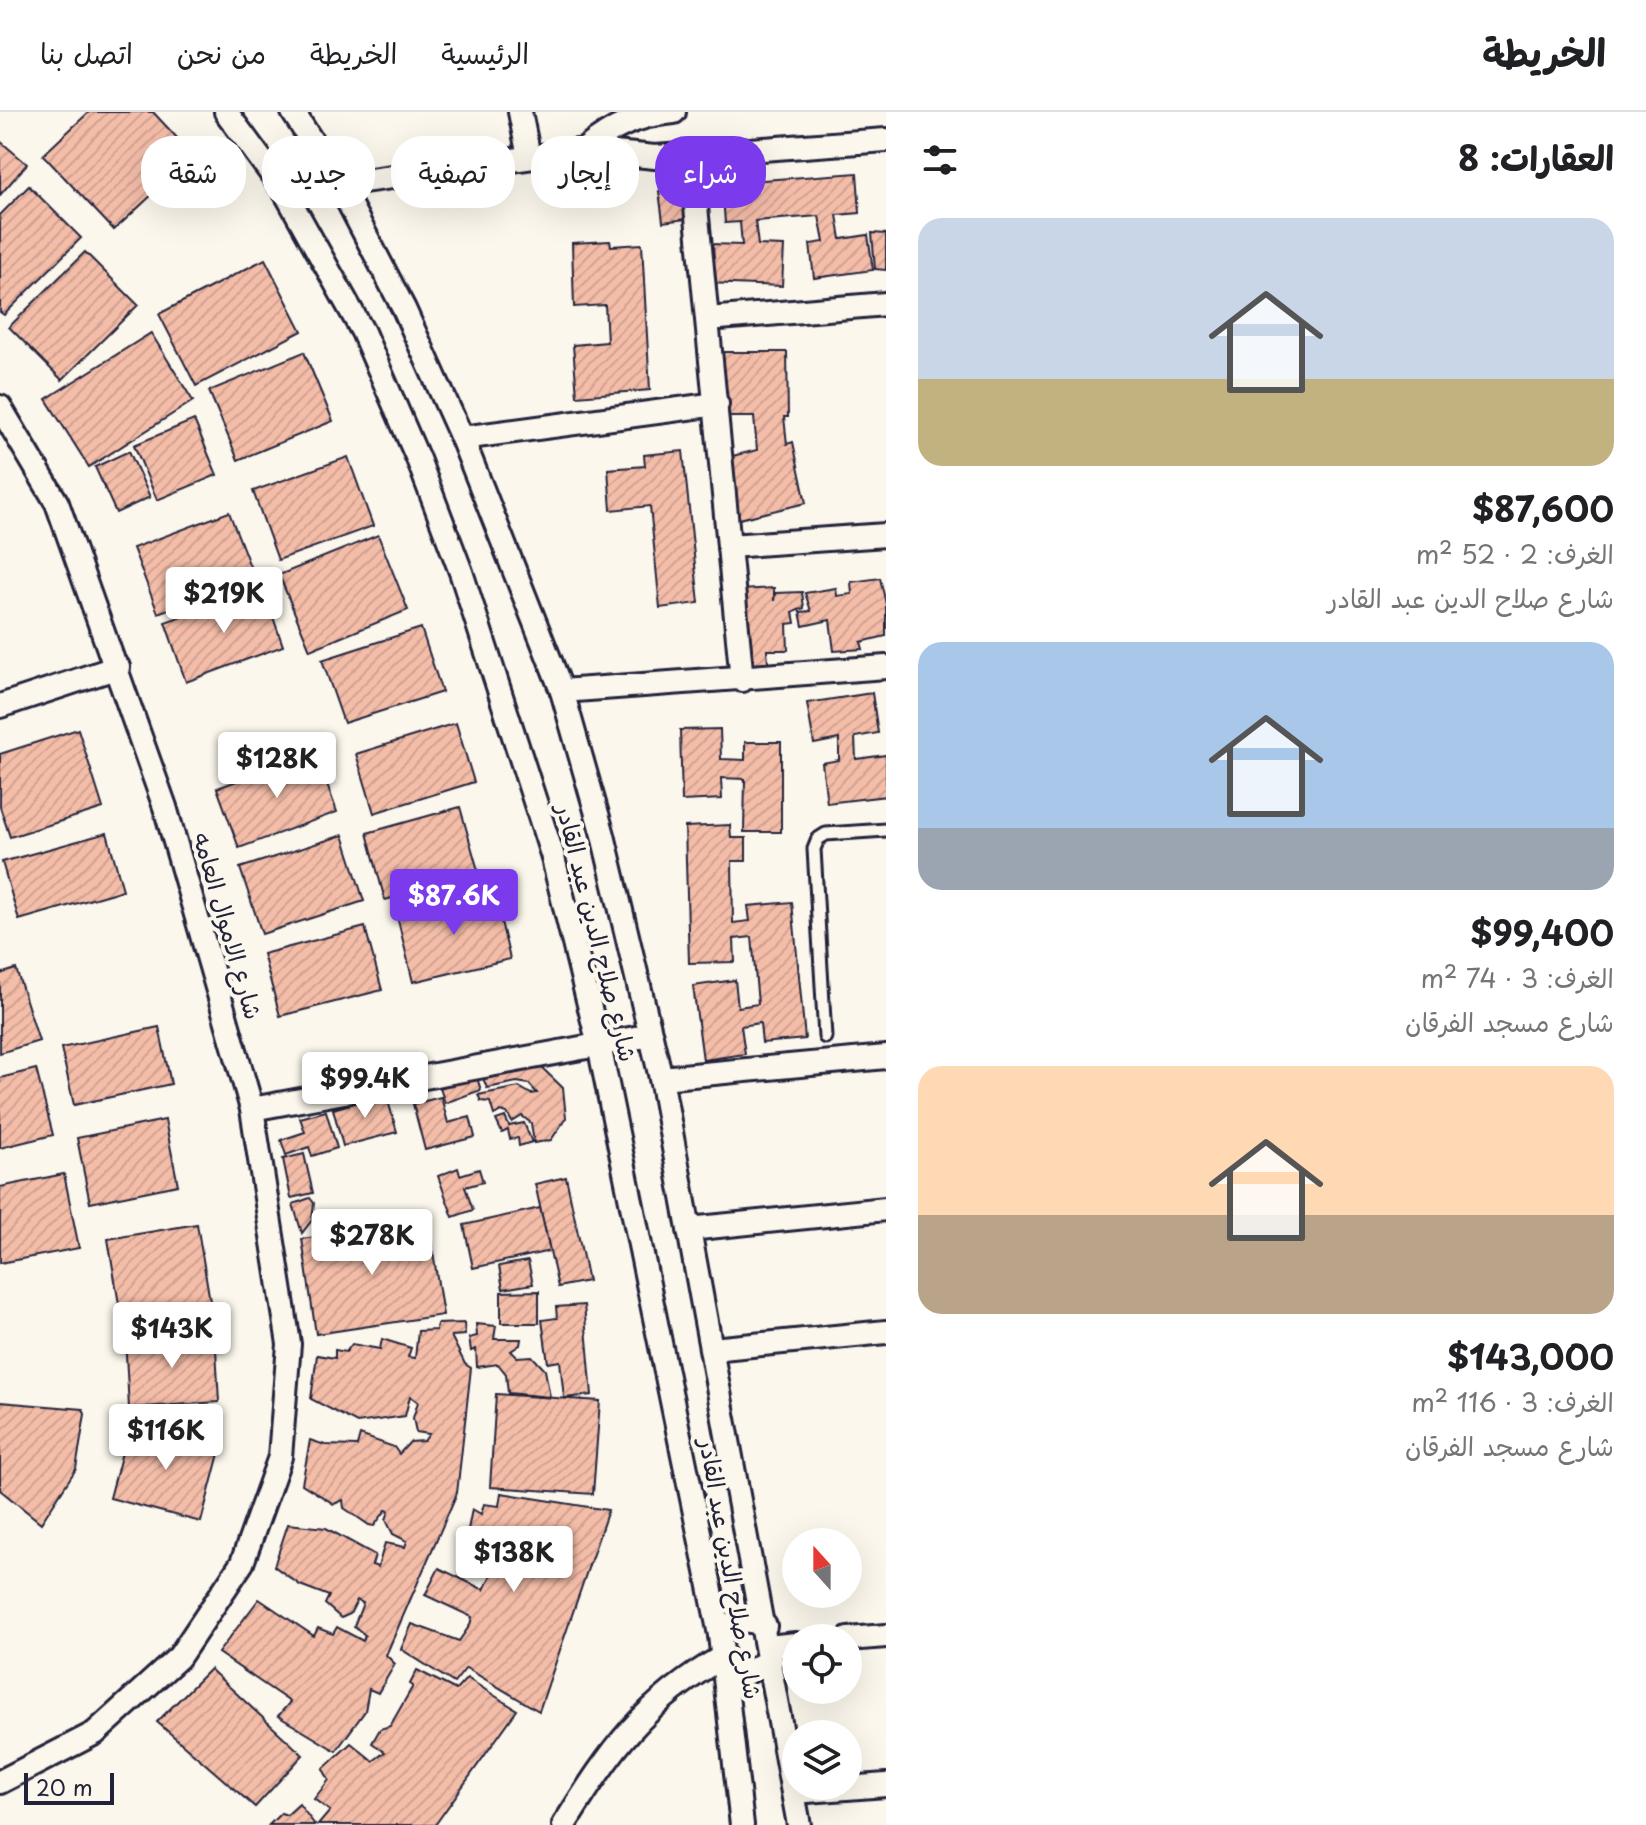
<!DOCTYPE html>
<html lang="ar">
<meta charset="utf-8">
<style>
:root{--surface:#fff;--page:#f2f2f2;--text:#202124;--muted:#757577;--line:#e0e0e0;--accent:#7c3aed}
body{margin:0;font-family:"Playpen Sans","Playpen Sans Arabic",sans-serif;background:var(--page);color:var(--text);direction:rtl;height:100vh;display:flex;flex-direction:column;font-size:30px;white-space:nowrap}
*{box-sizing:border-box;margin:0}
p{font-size:26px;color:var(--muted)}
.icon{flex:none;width:44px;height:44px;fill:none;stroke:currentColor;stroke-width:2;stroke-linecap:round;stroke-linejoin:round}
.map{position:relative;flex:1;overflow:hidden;direction:ltr}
.panel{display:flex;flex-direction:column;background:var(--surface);width:760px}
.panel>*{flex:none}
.banner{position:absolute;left:24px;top:24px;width:742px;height:72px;direction:rtl;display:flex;gap:16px}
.needle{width:52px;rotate:339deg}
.fabs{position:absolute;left:782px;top:1416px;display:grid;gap:16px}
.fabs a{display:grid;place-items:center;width:80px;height:80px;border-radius:50%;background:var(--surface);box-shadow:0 8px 32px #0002;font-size:40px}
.scale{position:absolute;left:24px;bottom:20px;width:90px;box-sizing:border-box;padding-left:8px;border:4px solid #22223b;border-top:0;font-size:22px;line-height:28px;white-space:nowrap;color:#22223b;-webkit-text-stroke:6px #fbf7ec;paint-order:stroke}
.price{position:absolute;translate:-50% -68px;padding:0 18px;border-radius:8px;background:#fff;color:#222;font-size:26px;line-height:52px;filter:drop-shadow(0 2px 4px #0008)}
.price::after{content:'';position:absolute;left:50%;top:48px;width:24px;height:18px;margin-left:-12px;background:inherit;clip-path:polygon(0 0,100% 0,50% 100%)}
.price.current{background:var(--accent);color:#fff}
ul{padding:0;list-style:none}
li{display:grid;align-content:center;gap:16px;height:424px;padding:0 32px}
li span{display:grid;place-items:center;height:248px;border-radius:24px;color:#555}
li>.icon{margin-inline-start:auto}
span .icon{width:144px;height:144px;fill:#fffc;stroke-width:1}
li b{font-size:34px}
h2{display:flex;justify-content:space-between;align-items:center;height:96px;padding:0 32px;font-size:34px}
.tag{padding:0 28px;border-radius:32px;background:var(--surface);box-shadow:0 8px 32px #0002;font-size:28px;line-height:72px}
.tag.current{background:var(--accent);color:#fff}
header{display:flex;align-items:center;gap:48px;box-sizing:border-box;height:112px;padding:0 40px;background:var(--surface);border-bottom:2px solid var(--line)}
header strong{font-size:38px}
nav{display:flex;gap:44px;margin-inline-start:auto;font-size:28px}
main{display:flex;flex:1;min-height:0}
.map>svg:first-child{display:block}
.building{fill:url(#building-hatch);stroke:#22223b;stroke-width:2}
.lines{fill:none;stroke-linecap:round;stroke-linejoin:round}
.lane-casing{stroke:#22223b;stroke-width:17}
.street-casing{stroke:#22223b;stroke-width:28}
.lane{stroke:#fbf7ec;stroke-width:11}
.street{stroke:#fbf7ec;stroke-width:22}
.labels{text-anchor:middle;stroke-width:8;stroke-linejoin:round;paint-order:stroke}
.street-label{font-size:24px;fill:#22223b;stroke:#fbf7ec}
</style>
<header>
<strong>الخريطة</strong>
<nav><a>الرئيسية</a><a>الخريطة</a><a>من نحن</a><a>اتصل بنا</a></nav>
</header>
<main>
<section class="panel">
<h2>العقارات: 8<svg class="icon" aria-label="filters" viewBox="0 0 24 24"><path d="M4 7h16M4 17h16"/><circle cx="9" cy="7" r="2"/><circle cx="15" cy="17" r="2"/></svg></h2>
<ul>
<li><span style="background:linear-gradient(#c9d6e8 65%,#c2b280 0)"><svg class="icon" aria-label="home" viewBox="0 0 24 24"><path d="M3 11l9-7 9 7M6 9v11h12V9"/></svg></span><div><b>$87,600</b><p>الغرف: 2 · 52 m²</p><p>شارع صلاح الدين عبد القادر</p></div></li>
<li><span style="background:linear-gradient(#a9c7e8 75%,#9aa5b1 0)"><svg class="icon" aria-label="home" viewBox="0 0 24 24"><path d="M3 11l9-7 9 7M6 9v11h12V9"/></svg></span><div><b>$99,400</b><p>الغرف: 3 · 74 m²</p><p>شارع مسجد الفرقان</p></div></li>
<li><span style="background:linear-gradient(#ffd9b3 60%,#b9a48a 0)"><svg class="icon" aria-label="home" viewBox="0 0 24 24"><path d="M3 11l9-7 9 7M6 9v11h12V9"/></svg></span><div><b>$143,000</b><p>الغرف: 3 · 116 m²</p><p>شارع مسجد الفرقان</p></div></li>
</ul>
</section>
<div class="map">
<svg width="886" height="1713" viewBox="0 0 886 1713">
<defs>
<pattern id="building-hatch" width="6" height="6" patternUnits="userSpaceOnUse" patternTransform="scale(2)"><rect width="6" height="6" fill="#f4bda8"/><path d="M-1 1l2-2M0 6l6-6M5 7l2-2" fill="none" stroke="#d1a292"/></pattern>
</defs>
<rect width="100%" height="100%" fill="#fbf7ec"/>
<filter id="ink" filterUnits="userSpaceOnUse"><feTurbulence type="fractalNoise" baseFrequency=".0125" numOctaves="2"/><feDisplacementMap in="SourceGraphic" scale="16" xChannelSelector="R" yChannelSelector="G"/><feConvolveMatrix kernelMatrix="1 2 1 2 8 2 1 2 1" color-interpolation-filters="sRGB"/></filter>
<g filter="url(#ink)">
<!-- building -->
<g class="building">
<polygon points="89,0 153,0 194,44 114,118 43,43"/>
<polygon points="0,29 27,52 0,83"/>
<polygon points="857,61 860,101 837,103 841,127 868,123 873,158 814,166 810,132 824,130 819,104 755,109 758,133 784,134 782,174 709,171 711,132 742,133 740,110 725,111 722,71"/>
<polygon points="29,74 81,126 4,203 0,200 0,103"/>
<polygon points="683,76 687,107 663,110 659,79"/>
<polygon points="872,121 886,122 886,158 875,157"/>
<polygon points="610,129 611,134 642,132 650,278 577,284 573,233 607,230 605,193 574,195 572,131"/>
<polygon points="85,140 138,193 62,268 9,215"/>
<polygon points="265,147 302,219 196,274 159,202"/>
<polygon points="151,221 193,289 89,355 46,287"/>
<polygon points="304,240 333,309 238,348 209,279"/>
<polygon points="723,240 787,240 788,305 784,305 787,332 793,330 806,391 739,407 724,346 757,338 754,305 723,305"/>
<polygon points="194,308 217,363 157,388 134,333"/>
<polygon points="129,339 150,385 116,401 95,355"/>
<polygon points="683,339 699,491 660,496 650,394 611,398 608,357 645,354 644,343"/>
<polygon points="348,345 373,414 278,448 253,379"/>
<polygon points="229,400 254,465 158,501 133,436"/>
<polygon points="378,423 408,498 310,538 279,463"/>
<polygon points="880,466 886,492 886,524 861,530 863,537 834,539 830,508 803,514 800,500 811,499 805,481 836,476 837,484 852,482 851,470"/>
<polygon points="263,476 283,534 186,570 165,510"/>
<polygon points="774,476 774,489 775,481 802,480 804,496 793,500 795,511 787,512 788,538 767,538 769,562 745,561 741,478"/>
<polygon points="421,516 442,580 344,611 322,548"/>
<polygon points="872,581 878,621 855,625 856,647 886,643 886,684 827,691 822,651 839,648 839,627 814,632 807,591"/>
<polygon points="456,611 474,670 374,701 356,642"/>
<polygon points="78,617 103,696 10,725 0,695 0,642"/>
<polygon points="720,617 721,647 745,648 745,630 781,630 781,720 744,720 745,667 721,666 722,687 682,689 680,618"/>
<polygon points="316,641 337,700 239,736 217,676"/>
<polygon points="460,695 479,762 385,788 367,721"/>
<polygon points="730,713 731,726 746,726 746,749 732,749 733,811 750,809 748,794 792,790 805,927 762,931 760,911 741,914 745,942 703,948 693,874 735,868 738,895 758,892 752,825 734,827 735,850 689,851 685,715"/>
<polygon points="107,721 123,778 19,808 2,750"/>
<polygon points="343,723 364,789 262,822 240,756"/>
<polygon points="494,780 510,847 413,870 397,804"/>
<polygon points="365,815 382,878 280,904 263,842"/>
<polygon points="16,857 39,929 0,941 0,862"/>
<polygon points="159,915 171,972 74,993 61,936"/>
<polygon points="538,952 563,976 566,1006 551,1028 534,1031 531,1011 522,1004 512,1010 507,1001 501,999 494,1003 490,990 481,989 478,983 519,975 531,982 537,981 529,972 517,970 487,976 481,961"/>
<polygon points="36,957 53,1023 0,1036 0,966"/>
<polygon points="476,963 481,978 445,991 440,976"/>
<polygon points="386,982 397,1020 343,1034 333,997"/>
<polygon points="441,985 448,1011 470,1005 475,1025 425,1038 413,992"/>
<polygon points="326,999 337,1036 312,1044 309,1035 286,1043 281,1028 305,1020 300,1006"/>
<polygon points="505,1005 509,1014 524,1011 532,1030 519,1034 518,1026 510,1027 508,1018 502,1021 496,1008"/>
<polygon points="165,1008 178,1073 90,1091 77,1026"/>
<polygon points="304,1042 313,1081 291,1086 283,1047"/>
<polygon points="458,1056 460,1063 479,1057 483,1070 465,1075 473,1098 453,1105 438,1064"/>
<polygon points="64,1062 79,1136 0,1151 0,1075"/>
<polygon points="566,1065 588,1169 558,1175 535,1072"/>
<polygon points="310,1086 314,1091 312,1108 302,1121 293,1092"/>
<polygon points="540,1096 550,1139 473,1156 464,1113"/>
<polygon points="428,1108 443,1203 316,1222 302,1127"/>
<polygon points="197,1112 212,1201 123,1216 108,1127"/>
<polygon points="528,1149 533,1172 503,1177 499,1154"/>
<polygon points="539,1179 539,1211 501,1211 501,1180"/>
<polygon points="584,1193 592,1283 564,1286 560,1249 548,1251 542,1208 557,1206 556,1195"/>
<polygon points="464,1211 465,1223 451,1224 465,1252 471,1256 457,1381 386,1543 395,1552 378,1581 369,1577 365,1599 336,1639 278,1604 290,1590 218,1541 259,1487 314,1524 318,1516 333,1522 337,1515 363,1529 365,1523 354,1514 363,1491 357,1488 350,1502 341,1506 325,1492 329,1484 300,1473 274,1454 288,1412 326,1416 375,1443 372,1453 378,1455 385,1431 405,1435 407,1429 393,1422 386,1408 389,1399 386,1398 374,1414 369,1413 344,1396 343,1388 334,1392 302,1372 310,1328 325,1333 357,1334 360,1323 394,1335 399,1342 410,1330 424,1329 429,1322 416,1320 413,1306 418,1290 410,1284 405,1304 357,1311 311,1287 317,1243 335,1246 335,1238 346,1240 352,1232 380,1237 382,1227 411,1236 408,1245 415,1246 418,1219 436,1218 437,1212"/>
<polygon points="476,1212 496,1214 494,1227 521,1227 520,1233 511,1239 517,1245 532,1244 545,1258 550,1285 508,1281 506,1262 498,1252 477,1255 476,1237 471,1239 469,1226 477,1224"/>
<polygon points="215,1219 219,1290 129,1296 125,1225"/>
<polygon points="496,1282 600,1289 593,1382 490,1375"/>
<polygon points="0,1290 83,1297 85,1302 76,1357 41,1411 0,1378"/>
<polygon points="130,1310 221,1334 201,1410 110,1386"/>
<polygon points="501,1381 608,1398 539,1599 466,1556 454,1571 401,1537 412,1512 459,1529 470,1513 472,1505 425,1483 439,1456 484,1478 492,1461 483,1455 476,1464 461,1454 472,1397 481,1402 484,1392 499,1394"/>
<polygon points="210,1557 303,1643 255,1695 157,1610"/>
<polygon points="417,1558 456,1578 467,1566 517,1598 435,1713 318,1713 330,1699 314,1687 329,1668 323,1657 351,1631 373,1649 385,1640 372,1631 380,1617 390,1614 413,1574 410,1572"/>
<polygon points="299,1692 315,1713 269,1713 281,1701 287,1703"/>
</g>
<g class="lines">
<!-- lane casing -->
<g class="lane-casing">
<polyline id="lane" points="825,925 814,737 818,727 826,722 886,718"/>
</g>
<!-- street casing -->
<g class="street-casing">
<g id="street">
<polyline points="226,0 285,80 363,220 418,347 461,460 552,742 599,933 720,1523 742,1713"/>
<polyline points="293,0 339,72 404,197 462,326 562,579 603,723 661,966 799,1713"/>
<polyline points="520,0 529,45"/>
<path d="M584,38C613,15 637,3 674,0"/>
<polyline points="691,43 742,568"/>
<polyline points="285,80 584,38 655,45 886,28"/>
<polyline points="708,207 886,192"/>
<polyline points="0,295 57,391 165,695 252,997 289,1232 280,1345 242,1451 179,1545 95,1621 0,1670"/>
<polyline points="462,326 717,292"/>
<polyline points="729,434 886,423"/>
<polyline points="562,579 886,555"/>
<polyline points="0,594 118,555"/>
<polyline points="661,966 886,945"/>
<polyline points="252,997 651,923"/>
<polyline points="689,1117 886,1097"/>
<polyline points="712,1237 886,1220"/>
<path d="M720,1523C732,1507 748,1505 765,1514"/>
<polyline points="848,1527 886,1524"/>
<polyline points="768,1535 796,1532"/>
<polyline points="726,1556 746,1561 771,1548"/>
<polyline points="794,1680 886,1673"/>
<path d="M564,1713C612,1636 643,1591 724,1544"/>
</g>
</g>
<!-- lane -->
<use href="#lane" class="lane"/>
<!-- street -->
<use href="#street" class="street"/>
</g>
</g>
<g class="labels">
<!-- street labels -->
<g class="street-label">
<text transform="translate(227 814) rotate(74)" y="8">شارع الاموال العامه</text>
<text transform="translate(596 821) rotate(76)" y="8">شارع صلاح الدين عبد القادر</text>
<text transform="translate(730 1457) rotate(80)" y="8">شارع صلاح الدين عبد القادر</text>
</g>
</g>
</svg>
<div class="fabs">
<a><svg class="needle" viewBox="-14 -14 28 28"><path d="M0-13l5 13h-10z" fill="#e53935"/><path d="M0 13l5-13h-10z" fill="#757577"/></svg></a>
<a><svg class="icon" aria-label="locate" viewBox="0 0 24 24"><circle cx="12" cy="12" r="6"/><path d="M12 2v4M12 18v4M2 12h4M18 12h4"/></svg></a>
<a><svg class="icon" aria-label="layers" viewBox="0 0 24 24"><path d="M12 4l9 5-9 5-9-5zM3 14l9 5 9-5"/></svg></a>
</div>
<div class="scale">20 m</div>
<b class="price" style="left:224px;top:523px">$219K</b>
<b class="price" style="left:277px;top:688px">$128K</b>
<b class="price current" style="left:454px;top:825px">$87.6K</b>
<b class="price" style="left:365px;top:1008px">$99.4K</b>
<b class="price" style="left:372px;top:1165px">$278K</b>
<b class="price" style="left:172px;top:1258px">$143K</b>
<b class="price" style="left:166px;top:1360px">$116K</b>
<b class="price" style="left:514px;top:1482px">$138K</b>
<div class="banner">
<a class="tag current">شراء</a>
<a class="tag">إيجار</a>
<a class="tag">تصفية</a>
<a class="tag">جديد</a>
<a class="tag">شقة</a>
</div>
</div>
</main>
